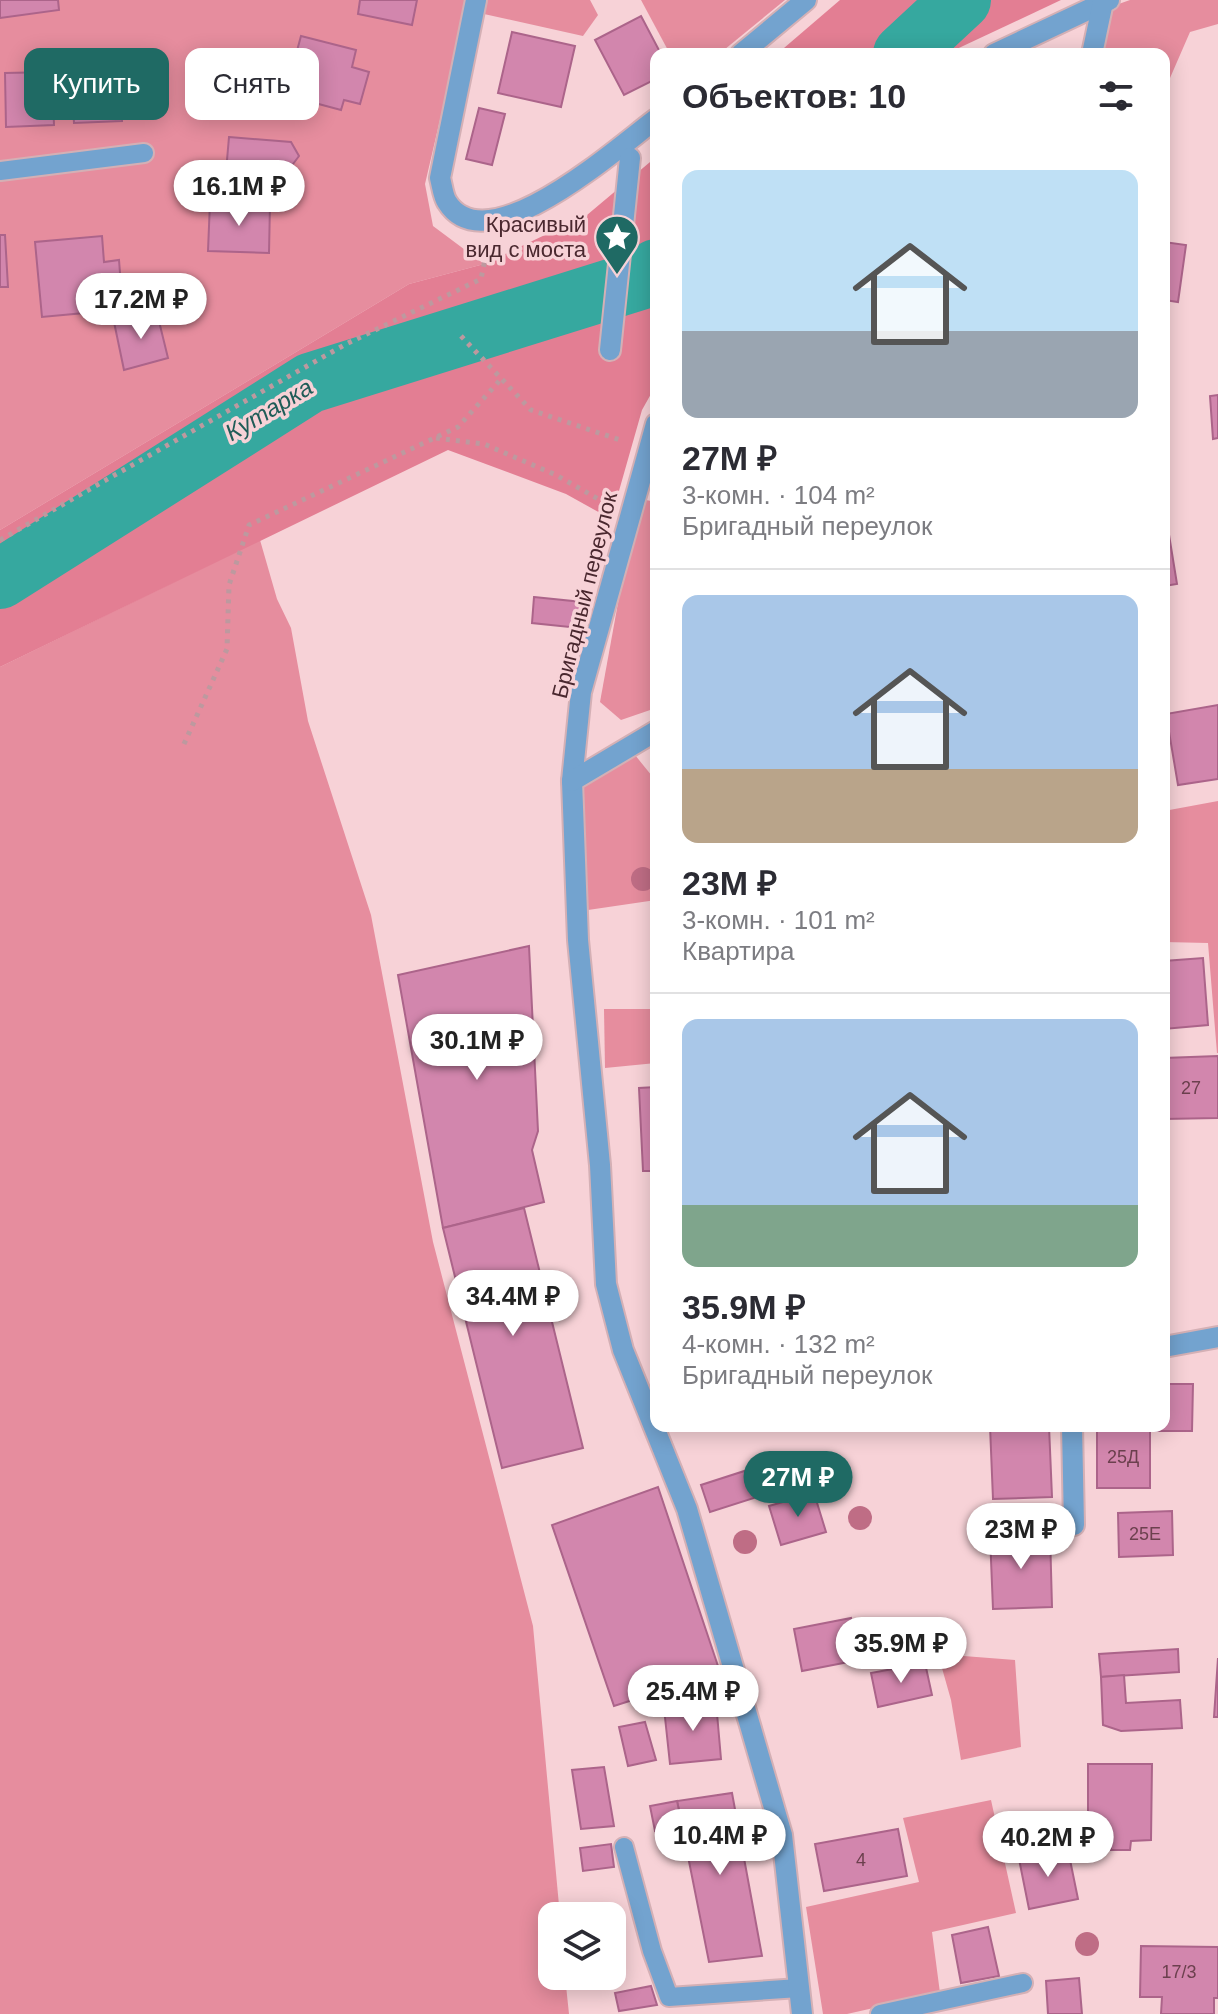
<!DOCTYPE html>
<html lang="ru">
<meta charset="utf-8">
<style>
:root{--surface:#fff;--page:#f7f7f7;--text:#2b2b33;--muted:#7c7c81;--line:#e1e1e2;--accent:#1f6a64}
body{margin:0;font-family:Arial,sans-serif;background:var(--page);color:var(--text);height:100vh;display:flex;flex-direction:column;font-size:30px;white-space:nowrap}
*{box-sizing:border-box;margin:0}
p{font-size:26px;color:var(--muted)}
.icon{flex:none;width:44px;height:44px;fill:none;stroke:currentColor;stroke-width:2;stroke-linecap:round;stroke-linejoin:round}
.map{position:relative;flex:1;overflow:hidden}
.panel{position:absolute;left:650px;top:48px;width:520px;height:1384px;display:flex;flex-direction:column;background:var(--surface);border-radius:16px;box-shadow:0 4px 20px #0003}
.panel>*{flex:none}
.guide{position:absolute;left:24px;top:48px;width:506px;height:72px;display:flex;gap:16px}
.fabs{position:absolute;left:538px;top:1902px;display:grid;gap:16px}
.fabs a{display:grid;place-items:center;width:88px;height:88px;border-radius:16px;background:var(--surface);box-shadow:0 4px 20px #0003;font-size:40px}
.price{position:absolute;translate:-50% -68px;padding:0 18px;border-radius:28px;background:#fff;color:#222;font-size:26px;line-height:52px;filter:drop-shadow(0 2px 4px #0008)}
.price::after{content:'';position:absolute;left:50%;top:48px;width:24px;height:18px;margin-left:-12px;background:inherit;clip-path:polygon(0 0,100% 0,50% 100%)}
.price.current{background:var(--accent);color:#fff}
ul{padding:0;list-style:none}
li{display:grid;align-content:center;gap:16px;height:424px;padding:0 32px}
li+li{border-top:2px solid var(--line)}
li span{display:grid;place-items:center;height:248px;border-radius:16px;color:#555}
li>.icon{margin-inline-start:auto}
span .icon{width:144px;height:144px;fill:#fffc;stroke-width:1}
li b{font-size:34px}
h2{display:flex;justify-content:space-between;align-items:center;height:96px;padding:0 32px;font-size:34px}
.chip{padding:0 28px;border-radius:16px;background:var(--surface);box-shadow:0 4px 20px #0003;font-size:28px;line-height:72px}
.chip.current{background:var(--accent);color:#fff}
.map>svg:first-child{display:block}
.green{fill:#e68d9e}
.forest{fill:#e37e93}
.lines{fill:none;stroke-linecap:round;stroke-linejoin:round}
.river{stroke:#36a89f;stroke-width:60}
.building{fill:#d286ad;stroke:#ac648a;stroke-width:2}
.lane-casing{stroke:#d4b0b5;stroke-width:22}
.street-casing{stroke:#d4b0b5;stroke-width:24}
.path{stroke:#bd999f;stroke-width:5;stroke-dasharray:4 6;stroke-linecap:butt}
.lane{stroke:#73a3cf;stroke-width:18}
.street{stroke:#73a3cf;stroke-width:20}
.tree{fill:#bf6d85}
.labels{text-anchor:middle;stroke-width:7;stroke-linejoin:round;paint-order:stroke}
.number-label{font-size:18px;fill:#6c404e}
.poi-label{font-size:22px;fill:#4a282f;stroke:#f7d2d7;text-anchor:end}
.street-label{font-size:22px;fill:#4a282f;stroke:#f7d2d7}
.water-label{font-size:24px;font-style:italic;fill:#1f5c57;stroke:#f7d2d7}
</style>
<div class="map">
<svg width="1218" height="2014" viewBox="0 0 1218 2014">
<rect width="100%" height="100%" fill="#f7d2d7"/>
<!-- green -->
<g class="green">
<polygon points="0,0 468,0 425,184 433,226 484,264 409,284 0,530"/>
<polygon points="487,0 590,0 598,15 583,36 484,14"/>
<polygon points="641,0 785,0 719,54 670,54"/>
<polygon points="1130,0 1218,0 1218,24 1190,32 1170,78 1164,78 1164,54 1103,54 1113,6"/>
<polygon points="646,500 656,502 656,708 621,720 600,702 630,537"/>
<polygon points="260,540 277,599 291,628 308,721 371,915 433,1242 533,1626 560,1916 552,1916 552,1976 565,1976 569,2014 0,2014 0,667"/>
<polygon points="635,755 656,781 656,900 588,910 582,785"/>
<polygon points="1218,801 1218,1053 1217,1053 1208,943 1164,942 1164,811"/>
<polygon points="604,1009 656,1009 656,1063 605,1068"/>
<polygon points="938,1654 1015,1660 1021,1747 961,1760 951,1700"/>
<polygon points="991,1800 1016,1913 932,1932 940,1993 847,2014 823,2014 806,1907 919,1882 903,1818"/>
</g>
<!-- forest -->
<g class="forest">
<polygon points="840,0 932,0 869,54 777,54"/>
<polygon points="972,0 1061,0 946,54 914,54"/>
<polygon points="656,157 656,237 651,242 584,273 312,371 0,555 0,530 409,284 484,264 587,215"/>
<polygon points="656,295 656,385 642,410 611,519 566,494 448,450 0,667 0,602 314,403 428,375 570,324 642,309"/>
</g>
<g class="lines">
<!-- river -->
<g class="river">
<polyline points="903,54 961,0"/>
<polyline points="0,579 310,383 646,278 656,269"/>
</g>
</g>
<!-- building -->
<g class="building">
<polygon points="0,0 58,0 59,10 0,18"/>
<polygon points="360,0 417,0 412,25 358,14"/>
<polygon points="641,16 661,54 656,54 656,79 624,95 595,40"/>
<polygon points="512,32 575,46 561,107 498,93"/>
<polygon points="301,36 356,50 352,67 369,72 360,104 344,100 341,110 285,95"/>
<polygon points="120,68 122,121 74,123 71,70"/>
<polygon points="52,72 54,125 6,127 5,73"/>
<polygon points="479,108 505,114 492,165 466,159"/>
<polygon points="229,137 291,142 299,156 290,168 280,168 278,188 225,183"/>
<polygon points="210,202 270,204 269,253 208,251"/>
<polygon points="0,235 5,235 8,287 0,287"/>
<polygon points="102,236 104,262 119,260 122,299 83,303 84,313 42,317 35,242"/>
<polygon points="1164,242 1186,245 1178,302 1164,300"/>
<polygon points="157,313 168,358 124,370 114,322"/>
<polygon points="1218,395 1218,438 1213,439 1210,396"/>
<polygon points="1164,504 1177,584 1164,586"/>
<polygon points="534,597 582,602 579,628 532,623"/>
<polygon points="1218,705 1218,779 1178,785 1166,714"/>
<polygon points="529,946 538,1131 532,1150 544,1202 443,1228 398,975"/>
<polygon points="1203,958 1208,1025 1164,1029 1164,961"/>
<polygon points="1218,1056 1218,1118 1164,1119 1164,1058"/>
<polygon points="656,1087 656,1171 643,1171 639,1088"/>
<polygon points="524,1208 583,1448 502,1468 443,1228"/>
<polygon points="1164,1384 1193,1384 1192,1431 1153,1431 1153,1426 1164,1426"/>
<polygon points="990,1426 1049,1426 1052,1497 993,1499"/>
<rect x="1097" y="1426" width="53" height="62"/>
<polygon points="769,1463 776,1491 710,1512 701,1485"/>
<polygon points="658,1487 720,1672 614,1706 552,1525"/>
<polygon points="814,1493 826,1532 781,1545 769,1506"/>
<polygon points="1172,1511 1173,1555 1119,1557 1118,1513"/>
<polygon points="1050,1533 1052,1607 993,1609 990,1535"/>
<polygon points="851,1618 859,1660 802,1671 794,1629"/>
<polygon points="1178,1649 1179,1672 1101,1677 1099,1654"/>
<polygon points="1218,1658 1218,1717 1214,1717"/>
<polygon points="925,1663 932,1695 878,1707 871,1673"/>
<polygon points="1124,1675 1126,1703 1180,1700 1182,1728 1121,1731 1103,1725 1101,1677"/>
<polygon points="716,1702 721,1759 670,1764 664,1708"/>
<polygon points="645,1722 656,1760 628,1766 619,1727"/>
<polygon points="1088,1764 1152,1764 1151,1840 1131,1841 1130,1850 1111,1850 1111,1840 1088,1840"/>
<polygon points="604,1767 614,1826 581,1829 572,1770"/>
<polygon points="732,1793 762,1956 709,1962 677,1801"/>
<polygon points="677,1801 682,1824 655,1831 650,1806"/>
<polygon points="898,1829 907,1876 824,1891 815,1844"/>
<polygon points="611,1844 614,1867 583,1871 580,1848"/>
<polygon points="1068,1850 1078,1899 1029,1909 1019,1859"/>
<polygon points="988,1927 999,1976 961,1983 952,1935"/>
<polygon points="1141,1946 1218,1947 1218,1998 1214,1998 1214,2014 1161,2014 1162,1997 1140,1997"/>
<polygon points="1079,1978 1082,2014 1048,2014 1046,1981"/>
<polygon points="651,1986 657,2005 619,2011 615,1993"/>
</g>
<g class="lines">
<!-- lane casing -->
<g class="lane-casing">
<g id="lane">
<polyline points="0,171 144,153"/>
<polyline points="624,1847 652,1951 669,1997 799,1988"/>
<polyline points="880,2014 1023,1983"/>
</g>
</g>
<!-- street casing -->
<g class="street-casing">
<g id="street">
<path d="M476,0L440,178C442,185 443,196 447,202C487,266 619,146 656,119"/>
<polyline points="741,54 806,0"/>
<polyline points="994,54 1109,0"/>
<polyline points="1092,54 1103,2"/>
<polyline points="610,350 630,158"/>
<polyline points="656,424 581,692 572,781 578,940 600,1165 606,1284 623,1350 687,1509 782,1835 802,2014"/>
<polyline points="572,781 656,731"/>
<polyline points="1164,1347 1218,1337"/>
<polyline points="1072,1426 1074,1525"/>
</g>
</g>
<!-- path -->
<g class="path">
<polyline points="461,336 531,410 623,441"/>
<polyline points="436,438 484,444 556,475 607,504"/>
<polyline points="0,540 346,344 481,279 488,245"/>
<polyline points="184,744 227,649 229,585 249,525 458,427 501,379"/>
</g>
<!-- lane -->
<use href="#lane" class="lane"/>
<!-- street -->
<use href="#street" class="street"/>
</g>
<!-- trees -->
<g class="tree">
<circle cx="643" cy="879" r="12"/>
<circle cx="819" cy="1477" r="12"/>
<circle cx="860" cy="1518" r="12"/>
<circle cx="745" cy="1542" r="12"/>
<circle cx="1087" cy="1944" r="12"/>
</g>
<!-- icons -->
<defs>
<g id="sight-pin" transform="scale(2.3)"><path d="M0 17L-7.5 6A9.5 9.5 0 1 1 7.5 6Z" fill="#1f6a64" stroke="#f7d2d7"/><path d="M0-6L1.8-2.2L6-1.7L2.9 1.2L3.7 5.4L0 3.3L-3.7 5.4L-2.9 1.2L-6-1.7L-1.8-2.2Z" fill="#fff"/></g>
</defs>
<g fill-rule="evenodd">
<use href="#sight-pin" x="617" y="237"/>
</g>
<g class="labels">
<!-- number labels -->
<g class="number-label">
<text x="1191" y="1094">27</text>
<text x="1123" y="1463">25Д</text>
<text x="1145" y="1540">25Е</text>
<text x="861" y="1866">4</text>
<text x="1179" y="1978">17/3</text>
</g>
<!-- poi labels -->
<g class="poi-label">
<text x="586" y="232">Красивый<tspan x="586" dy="25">вид с моста</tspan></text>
</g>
<!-- street labels -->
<g class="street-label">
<text transform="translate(584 595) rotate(-76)" y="8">Бригадный переулок</text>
</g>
<!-- water labels -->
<g class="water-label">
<text transform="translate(269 410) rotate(-31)" y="8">Кутарка</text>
</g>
</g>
</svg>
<div class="fabs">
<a><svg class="icon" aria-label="layers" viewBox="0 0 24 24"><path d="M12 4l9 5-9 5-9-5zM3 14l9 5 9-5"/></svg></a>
</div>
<b class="price" style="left:239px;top:228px">16.1M ₽</b>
<b class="price" style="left:141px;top:341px">17.2M ₽</b>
<b class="price" style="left:477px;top:1082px">30.1M ₽</b>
<b class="price" style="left:513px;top:1338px">34.4M ₽</b>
<b class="price current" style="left:798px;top:1519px">27M ₽</b>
<b class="price" style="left:1021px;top:1571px">23M ₽</b>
<b class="price" style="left:901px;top:1685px">35.9M ₽</b>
<b class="price" style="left:693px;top:1733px">25.4M ₽</b>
<b class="price" style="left:720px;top:1877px">10.4M ₽</b>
<b class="price" style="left:1048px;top:1879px">40.2M ₽</b>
<div class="guide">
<a class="chip current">Купить</a>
<a class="chip">Снять</a>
</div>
<section class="panel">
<h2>Объектов: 10<svg class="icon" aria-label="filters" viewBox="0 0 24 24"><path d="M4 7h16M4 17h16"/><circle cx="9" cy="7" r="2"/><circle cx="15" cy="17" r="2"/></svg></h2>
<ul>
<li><span style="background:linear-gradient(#bfe0f5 65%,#9aa5b1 0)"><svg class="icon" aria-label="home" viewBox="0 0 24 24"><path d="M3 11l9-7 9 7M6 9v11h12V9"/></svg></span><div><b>27M ₽</b><p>3-комн. · 104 m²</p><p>Бригадный переулок</p></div></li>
<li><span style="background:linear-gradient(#a9c7e8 70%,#b9a48a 0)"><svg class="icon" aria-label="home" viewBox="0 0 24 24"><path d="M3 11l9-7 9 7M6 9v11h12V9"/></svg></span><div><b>23M ₽</b><p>3-комн. · 101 m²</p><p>Квартира</p></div></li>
<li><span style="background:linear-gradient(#a9c7e8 75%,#7fa58c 0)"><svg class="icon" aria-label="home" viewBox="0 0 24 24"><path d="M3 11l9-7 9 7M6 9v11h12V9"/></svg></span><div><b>35.9M ₽</b><p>4-комн. · 132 m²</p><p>Бригадный переулок</p></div></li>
</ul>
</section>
</div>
